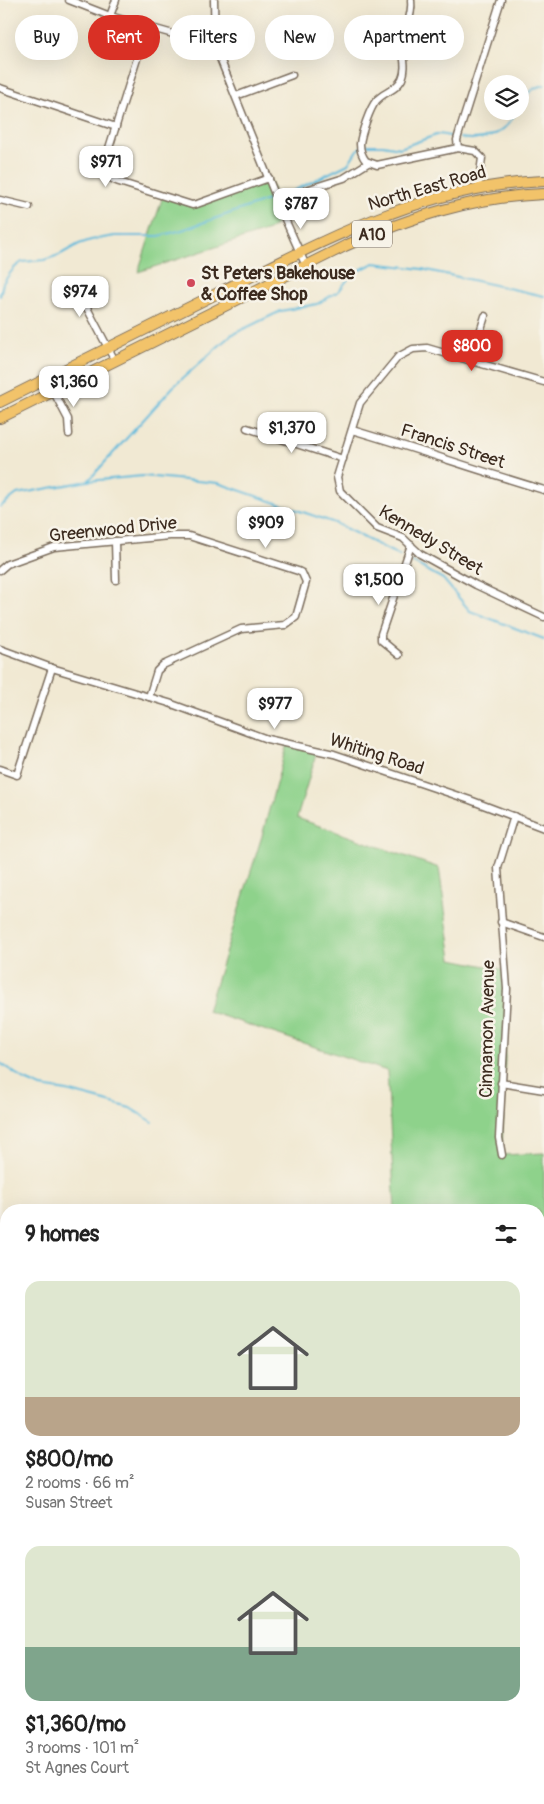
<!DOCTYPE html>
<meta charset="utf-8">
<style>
:root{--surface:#fff;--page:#f6f6f6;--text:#222;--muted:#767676;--accent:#d93025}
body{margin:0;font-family:Pangolin,sans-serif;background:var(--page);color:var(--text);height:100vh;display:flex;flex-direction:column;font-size:19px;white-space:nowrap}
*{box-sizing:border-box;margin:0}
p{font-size:16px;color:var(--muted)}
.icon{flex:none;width:28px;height:28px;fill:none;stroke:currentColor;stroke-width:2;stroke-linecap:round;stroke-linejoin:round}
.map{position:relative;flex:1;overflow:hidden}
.panel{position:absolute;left:0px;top:1204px;width:545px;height:601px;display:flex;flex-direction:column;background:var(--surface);border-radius:20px 20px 0 0;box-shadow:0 5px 20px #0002}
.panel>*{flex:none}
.banner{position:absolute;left:15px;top:15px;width:515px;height:45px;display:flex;gap:10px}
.controls{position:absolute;left:484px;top:75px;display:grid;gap:10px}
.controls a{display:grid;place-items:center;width:45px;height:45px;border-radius:50%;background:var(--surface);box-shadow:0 5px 20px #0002;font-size:25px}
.price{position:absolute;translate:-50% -42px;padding:0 11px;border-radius:10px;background:#fff;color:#222;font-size:16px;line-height:32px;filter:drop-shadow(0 1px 2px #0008)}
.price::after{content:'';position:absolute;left:50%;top:30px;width:15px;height:11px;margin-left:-8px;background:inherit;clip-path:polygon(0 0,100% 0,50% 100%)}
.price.current{background:var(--accent);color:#fff}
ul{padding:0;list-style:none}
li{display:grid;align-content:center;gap:10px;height:265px;padding:0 25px}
li span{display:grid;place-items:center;height:155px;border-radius:15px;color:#555}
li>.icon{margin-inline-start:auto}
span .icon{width:90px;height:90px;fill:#fffc;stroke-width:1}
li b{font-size:21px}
h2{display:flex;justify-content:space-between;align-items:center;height:60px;padding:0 25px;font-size:21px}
.tag{padding:0 18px;border-radius:22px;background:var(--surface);box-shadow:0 5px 20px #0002;font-size:18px;line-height:45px}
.tag.current{background:var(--accent);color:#fff}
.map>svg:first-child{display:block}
.green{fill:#8ed28b;stroke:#647e54}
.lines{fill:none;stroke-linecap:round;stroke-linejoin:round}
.stream{stroke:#5ebadc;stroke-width:2}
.street-casing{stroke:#7b6d5d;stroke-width:9}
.secondary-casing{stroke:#7b6d5d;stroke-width:11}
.primary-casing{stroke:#7b6d5d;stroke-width:12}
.street{stroke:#fff;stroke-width:6}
.secondary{stroke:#fae7c3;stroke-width:9}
.primary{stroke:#f2c36a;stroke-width:10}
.poi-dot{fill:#d1495b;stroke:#f7f3e8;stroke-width:2}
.labels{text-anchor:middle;stroke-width:5;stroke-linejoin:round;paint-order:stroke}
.shield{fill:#f7f3e8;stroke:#73665b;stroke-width:1}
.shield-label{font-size:16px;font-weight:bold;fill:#3b2a1e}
.street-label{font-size:18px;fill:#3b2a1e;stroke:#f7f3e8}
.poi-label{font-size:18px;font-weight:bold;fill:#3b2a1e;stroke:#f7f3e8;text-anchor:start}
</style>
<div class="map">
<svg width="544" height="1804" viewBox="0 0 544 1804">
<rect width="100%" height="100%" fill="#f7f3e8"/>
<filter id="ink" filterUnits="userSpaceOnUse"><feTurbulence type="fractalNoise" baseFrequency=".02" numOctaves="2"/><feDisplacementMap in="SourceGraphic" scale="10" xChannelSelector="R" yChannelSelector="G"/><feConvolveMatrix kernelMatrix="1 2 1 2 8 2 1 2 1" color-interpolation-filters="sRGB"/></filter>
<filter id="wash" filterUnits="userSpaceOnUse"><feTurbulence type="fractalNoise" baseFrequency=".0096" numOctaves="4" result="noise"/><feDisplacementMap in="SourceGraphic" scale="20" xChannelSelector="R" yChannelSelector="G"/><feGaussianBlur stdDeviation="1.12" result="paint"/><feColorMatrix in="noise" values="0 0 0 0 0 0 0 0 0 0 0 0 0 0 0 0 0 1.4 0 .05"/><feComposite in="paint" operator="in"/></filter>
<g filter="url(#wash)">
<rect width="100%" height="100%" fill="#f1e9d3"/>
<!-- green -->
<g class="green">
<polygon points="269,178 284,217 269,230 138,272 163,196 191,205"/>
<polygon points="287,743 317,751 297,818 439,868 452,959 505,970 507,989 502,1155 544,1153 544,1224 539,1224 539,1210 395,1210 387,1071 207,1011 262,836"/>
<polygon points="0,1460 6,1463 6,1799 58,1799 61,1804 0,1804"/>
<polygon points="539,1668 544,1676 544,1804 485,1804 484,1799 539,1799"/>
</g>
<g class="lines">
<!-- stream -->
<g class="stream">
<polyline points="520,100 535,88 544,85"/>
<path d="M460,138C483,142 507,135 516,111"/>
<polyline points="0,296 3,283 14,268 22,262 44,260 59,255 79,244 91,240 115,236 159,236 182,230 291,192 348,164 357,150 364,145 383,145 400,148 439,134 455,137"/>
<polyline points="88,481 173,387 231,335 281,311 317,304 339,291 352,274 374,263 422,269 544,296"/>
<polyline points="0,507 17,494 88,481 143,476 218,483 335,523 400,556"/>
<polyline points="412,562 443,579 470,611 544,639"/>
<polyline points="0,1063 25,1080 41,1087 67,1091 105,1101 130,1108 153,1122"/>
<polyline points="0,1544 6,1553"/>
<path d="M6,1677C2,1701 1,1724 6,1747"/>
<polyline points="28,1799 30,1804"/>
<polyline points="516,1799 516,1804"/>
</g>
</g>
</g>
<g filter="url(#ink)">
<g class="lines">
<!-- street casing -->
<g class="street-casing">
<g id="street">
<polyline points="69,0 110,16 215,46"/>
<polyline points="214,0 215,46 284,217 306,266"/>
<path d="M411,0C413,15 405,27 403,41C401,54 408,65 402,79C395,92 384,91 376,101C370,108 361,134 360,144C360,150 362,156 366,161L377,165L458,148L475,151L482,158L478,188"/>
<polyline points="110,16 116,0"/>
<path d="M147,27L104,164C105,175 109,178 119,182L192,205L197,204L269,178"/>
<polyline points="0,88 116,127"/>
<polyline points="236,96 292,75"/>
<polyline points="458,148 457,140 459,133 501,0"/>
<polyline points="306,190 344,178 368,163"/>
<polyline points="0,200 29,207"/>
<polyline points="96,284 87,308 115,361"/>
<polyline points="471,361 485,316"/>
<polyline points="47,379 68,419 69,434"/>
<polyline points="544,382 427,348 413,349 398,357 360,403 337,477 340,491 377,528 403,538 420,554 476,585 544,617"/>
<polyline points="247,428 343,459"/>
<path d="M352,430C417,449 480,471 544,490"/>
<polyline points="115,541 116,580"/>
<polyline points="0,570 7,564 54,547 170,536 189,536 298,571 302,573 306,582 296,617 285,625 241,629 163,665 157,671 149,697"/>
<polyline points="0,649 52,668 169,703 267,739 334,754 470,800 544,828"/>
<polyline points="399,655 381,640 381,634 411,545"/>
<polyline points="0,769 17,775 52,668"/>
<polyline points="501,922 544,937"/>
<polyline points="501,1083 544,1090"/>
<polyline points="502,1155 499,1138 507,989 498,868 514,816"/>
<polyline points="0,1420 6,1423"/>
<polyline points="539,1600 544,1604"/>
<polyline points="255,1799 268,1804"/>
<polyline points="484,1799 485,1804"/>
<polyline points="101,1804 109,1799"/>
<polyline points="224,1804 227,1799"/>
<polyline points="414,1804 416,1799"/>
</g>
</g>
<!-- secondary casing -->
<g class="secondary-casing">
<g id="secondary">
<polyline points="0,1325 6,1327"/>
<polyline points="539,1503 544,1505"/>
</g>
</g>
<!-- primary casing -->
<g class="primary-casing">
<g id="primary">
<path d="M0,402C75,365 149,327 224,290C329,238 424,186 544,181"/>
<path d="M0,418L345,246C411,217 472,197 544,194"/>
</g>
</g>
<!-- street -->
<use href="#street" class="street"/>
<!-- secondary -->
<use href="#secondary" class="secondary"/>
<!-- primary -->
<use href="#primary" class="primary"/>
</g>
</g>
<!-- markers -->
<circle class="poi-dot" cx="191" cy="283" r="5"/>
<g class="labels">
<!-- shield labels -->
<rect class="shield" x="352" y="220.5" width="40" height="27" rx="4"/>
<g class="shield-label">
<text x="372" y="240">A10</text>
</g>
<!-- street labels -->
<g class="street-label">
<text transform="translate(427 188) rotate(-16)" y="6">North East Road</text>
<text transform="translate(453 446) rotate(18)" y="6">Francis Street</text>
<text transform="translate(113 529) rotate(-6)" y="6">Greenwood Drive</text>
<text transform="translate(431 540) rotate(31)" y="6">Kennedy Street</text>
<text transform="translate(377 754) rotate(18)" y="6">Whiting Road</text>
<text transform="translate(487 1029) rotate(-89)" y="6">Cinnamon Avenue</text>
</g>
<!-- poi labels -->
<g class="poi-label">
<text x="201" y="279">St Peters Bakehouse<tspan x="201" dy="21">&amp; Coffee Shop</tspan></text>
</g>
</g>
</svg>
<div class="controls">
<a><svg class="icon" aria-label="layers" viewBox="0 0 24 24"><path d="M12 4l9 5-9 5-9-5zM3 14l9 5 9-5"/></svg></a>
</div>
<b class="price" style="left:106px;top:188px">$971</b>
<b class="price" style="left:301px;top:230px">$787</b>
<b class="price" style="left:80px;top:318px">$974</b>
<b class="price current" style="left:472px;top:372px">$800</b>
<b class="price" style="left:74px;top:408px">$1,360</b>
<b class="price" style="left:292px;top:454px">$1,370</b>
<b class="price" style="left:266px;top:549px">$909</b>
<b class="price" style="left:379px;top:606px">$1,500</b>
<b class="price" style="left:275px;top:730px">$977</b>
<div class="banner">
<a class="tag">Buy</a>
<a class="tag current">Rent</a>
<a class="tag">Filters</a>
<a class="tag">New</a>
<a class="tag">Apartment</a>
</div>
<section class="panel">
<h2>9 homes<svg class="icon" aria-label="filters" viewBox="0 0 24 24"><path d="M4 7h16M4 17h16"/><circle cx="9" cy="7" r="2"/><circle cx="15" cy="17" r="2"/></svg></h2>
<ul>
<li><span style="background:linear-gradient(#dfe7d0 75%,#b9a48a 0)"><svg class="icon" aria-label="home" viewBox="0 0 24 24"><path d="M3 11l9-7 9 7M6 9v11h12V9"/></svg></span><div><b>$800/mo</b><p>2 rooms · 66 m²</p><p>Susan Street</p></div></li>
<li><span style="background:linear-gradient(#dfe7d0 65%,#7fa58c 0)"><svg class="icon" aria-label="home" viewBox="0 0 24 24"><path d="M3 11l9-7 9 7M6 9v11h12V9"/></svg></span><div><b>$1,360/mo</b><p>3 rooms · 101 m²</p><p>St Agnes Court</p></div></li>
</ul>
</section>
</div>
